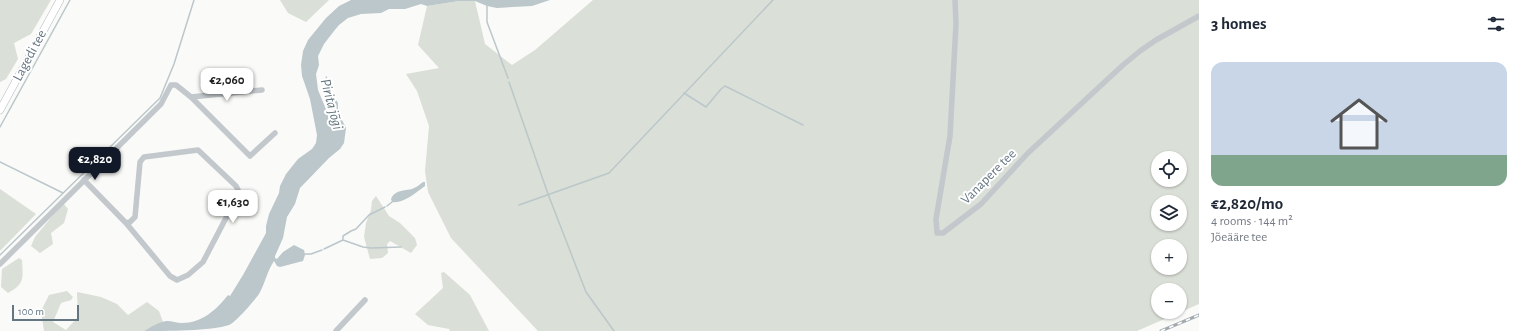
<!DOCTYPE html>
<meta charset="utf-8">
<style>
:root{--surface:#fff;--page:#f6f6f7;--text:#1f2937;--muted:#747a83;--line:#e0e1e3;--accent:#111827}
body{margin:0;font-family:"Alegreya Sans",sans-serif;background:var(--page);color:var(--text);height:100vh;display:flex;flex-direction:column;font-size:15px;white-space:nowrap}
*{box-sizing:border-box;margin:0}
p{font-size:13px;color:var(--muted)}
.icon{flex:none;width:22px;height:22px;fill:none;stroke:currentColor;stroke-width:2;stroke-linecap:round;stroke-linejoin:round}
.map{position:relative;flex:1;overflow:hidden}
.drawer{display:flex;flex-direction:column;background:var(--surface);width:320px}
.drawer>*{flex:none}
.controls{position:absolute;left:1151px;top:151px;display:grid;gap:8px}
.controls a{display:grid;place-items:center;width:36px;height:36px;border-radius:50%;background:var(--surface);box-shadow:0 1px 3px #0004;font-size:20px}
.scale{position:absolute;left:12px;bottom:10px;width:67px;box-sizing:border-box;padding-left:4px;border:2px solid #657683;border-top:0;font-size:11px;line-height:14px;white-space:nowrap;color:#657683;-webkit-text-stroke:3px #fff;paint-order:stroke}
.price{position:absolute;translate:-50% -34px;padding:0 9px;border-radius:8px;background:#fff;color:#222;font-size:13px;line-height:26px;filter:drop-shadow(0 1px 2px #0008)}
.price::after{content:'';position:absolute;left:50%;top:24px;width:12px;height:9px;margin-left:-6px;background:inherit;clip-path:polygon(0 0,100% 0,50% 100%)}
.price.current{background:var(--accent);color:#fff}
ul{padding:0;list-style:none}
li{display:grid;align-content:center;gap:8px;height:212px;padding:0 12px}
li+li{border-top:1px solid var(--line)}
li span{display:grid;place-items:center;height:124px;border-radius:12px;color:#555}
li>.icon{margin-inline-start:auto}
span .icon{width:72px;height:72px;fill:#fffc;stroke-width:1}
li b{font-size:17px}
h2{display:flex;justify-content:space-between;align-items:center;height:48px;padding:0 12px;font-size:17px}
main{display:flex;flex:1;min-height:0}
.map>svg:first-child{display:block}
.green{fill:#dadfd7;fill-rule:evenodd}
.water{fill:#bbc7cb}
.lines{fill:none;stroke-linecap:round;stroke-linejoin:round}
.stream{stroke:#bbc7cb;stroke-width:1.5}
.secondary-casing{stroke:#b3babf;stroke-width:8}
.street{stroke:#c3c8cc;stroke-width:5.5}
.secondary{stroke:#fff;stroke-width:7}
.rail-casing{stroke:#a2aab0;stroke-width:3}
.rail{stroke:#fff;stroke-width:1.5;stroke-dasharray:4.5;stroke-linecap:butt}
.labels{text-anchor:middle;stroke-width:4;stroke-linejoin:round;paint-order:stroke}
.street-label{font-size:14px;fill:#657683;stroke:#fff}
.water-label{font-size:15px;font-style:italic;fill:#60757c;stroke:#fff}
</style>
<main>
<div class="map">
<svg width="1199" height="331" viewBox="0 0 1199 331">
<rect width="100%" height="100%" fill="#fafaf8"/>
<!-- green -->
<g class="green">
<polygon points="0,0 51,0 31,34 14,43 18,59 6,79 0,82"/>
<polygon points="280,0 329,0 306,22 288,13"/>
<path d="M593,0H1199V304L1137,331H538L451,238L428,192L425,171L429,126L417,91L406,74L439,68L418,45L427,6L459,1H475L485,44L512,65L535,50ZM1158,158H1180V180H1158ZM1158,202H1180V224H1158ZM1158,246H1180V268H1158ZM1158,290H1180V312H1158Z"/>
<polygon points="0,189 36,214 0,251"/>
<polygon points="376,196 389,216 400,223 415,238 417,245 411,253 390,241 387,244 388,253 382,258 370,259 364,237 366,223 371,210 372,201"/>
<polygon points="63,203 68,209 64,223 51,233 53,244 40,253 31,246 35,237"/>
<path d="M19,258L22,260C23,278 25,284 8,293L1,287L2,269Z"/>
<polygon points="444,272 470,295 489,331 450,331 449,329 428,325 415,314 443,288 441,273"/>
<polygon points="67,291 73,297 71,300 61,303 53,322 66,330 78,317 77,292 101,297 117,304 128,315 147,302 159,311 163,322 157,324 144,331 44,331 41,311 49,295"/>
</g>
<!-- water -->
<g class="water">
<path d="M351,0H550L532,6L497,8L487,6L475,1H459L427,6L421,4L405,9H389L381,13L361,14L348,18L339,25L334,31L324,44L318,56L319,65L316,74L318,90L328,114L329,122L333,127L338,122C336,119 335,116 334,113C334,109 335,107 334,103C331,93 322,89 326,76L327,77L328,86L338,103V112L346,128L344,143L340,149L329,158L300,188L295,204L287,217L283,238L275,256V258L277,259L283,252L294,245L304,250L305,255L303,261L280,267L277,266L274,261C267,271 265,284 259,294C254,301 236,322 229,325C212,331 165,331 144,331C151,327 158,322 167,321C172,321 177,323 182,323C202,323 216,310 228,295L230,296L243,275L266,233V226L269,214L279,193L280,186L286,174L298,159L312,149L316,143L317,135L310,99L302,76L301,65L303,51L308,40L326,18L339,6Z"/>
<path d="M423,182H425V186C417,192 403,204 392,202L391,199C396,188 406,192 414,188C417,187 420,184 423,182Z"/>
</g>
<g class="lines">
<!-- stream -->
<g class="stream">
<polyline points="487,6 487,22 508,78"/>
<polyline points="509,82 548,194 586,292 614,331"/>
<polyline points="684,93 706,107 721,89 725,86 803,125"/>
<polyline points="0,127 70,0"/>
<polyline points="0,162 63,193"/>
<polyline points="519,205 609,173 773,0"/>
<polyline points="387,206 392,202"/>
<polyline points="343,239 343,236 351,231 356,229 369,215 385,207"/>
<polyline points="324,249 343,240 363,247 371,248 401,247"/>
<polyline points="305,254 311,254 322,250"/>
<polyline points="0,255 160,98 174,64 194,0"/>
</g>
<!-- secondary casing -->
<g class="secondary-casing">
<polyline id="secondary" points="0,110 60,0"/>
</g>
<!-- street -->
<g class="street">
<polyline points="955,0 956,24 950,136 936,219 937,233 943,233 981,204 1028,153 1123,65 1140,51 1156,40 1199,16"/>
<polyline points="191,97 262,90"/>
<polyline points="84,180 126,223 170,276 177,280 188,275 203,262 238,195 238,190 236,186 198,150 144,157 140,162 135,217 130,222 126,223"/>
<polyline points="0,264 161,104 171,85 176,85 191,97 250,156 275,133"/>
<polyline points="336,331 365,300"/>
</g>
<!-- secondary -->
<use href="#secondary" class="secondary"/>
<!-- rail casing -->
<g class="rail-casing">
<polyline id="rail" points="1161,331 1199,315"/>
</g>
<!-- rail -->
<use href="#rail" class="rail"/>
</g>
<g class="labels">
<!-- street labels -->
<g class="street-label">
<text transform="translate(29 55) rotate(-62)" y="5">Lagedi tee</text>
<text transform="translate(988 176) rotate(-45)" y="5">Vanapere tee</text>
</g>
<!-- water labels -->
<g class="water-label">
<text transform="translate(332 104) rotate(75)" y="5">Pirita jõgi</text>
</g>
</g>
</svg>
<div class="controls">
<a><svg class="icon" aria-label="locate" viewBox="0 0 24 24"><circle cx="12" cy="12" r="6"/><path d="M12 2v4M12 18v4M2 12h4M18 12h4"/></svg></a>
<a><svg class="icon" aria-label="layers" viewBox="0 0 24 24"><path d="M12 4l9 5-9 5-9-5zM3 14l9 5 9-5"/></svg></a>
<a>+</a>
<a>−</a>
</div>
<div class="scale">100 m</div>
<b class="price" style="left:227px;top:102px">€2,060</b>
<b class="price current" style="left:95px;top:181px">€2,820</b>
<b class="price" style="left:233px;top:224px">€1,630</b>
</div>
<section class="drawer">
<h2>3 homes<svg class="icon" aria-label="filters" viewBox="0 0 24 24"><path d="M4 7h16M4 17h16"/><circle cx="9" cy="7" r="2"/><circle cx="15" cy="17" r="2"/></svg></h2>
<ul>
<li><span style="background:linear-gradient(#c9d6e8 75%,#7fa58c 0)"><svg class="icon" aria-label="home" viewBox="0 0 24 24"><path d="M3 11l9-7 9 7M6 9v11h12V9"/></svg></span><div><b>€2,820/mo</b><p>4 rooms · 144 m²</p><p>Jõeääre tee</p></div></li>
</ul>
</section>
</main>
